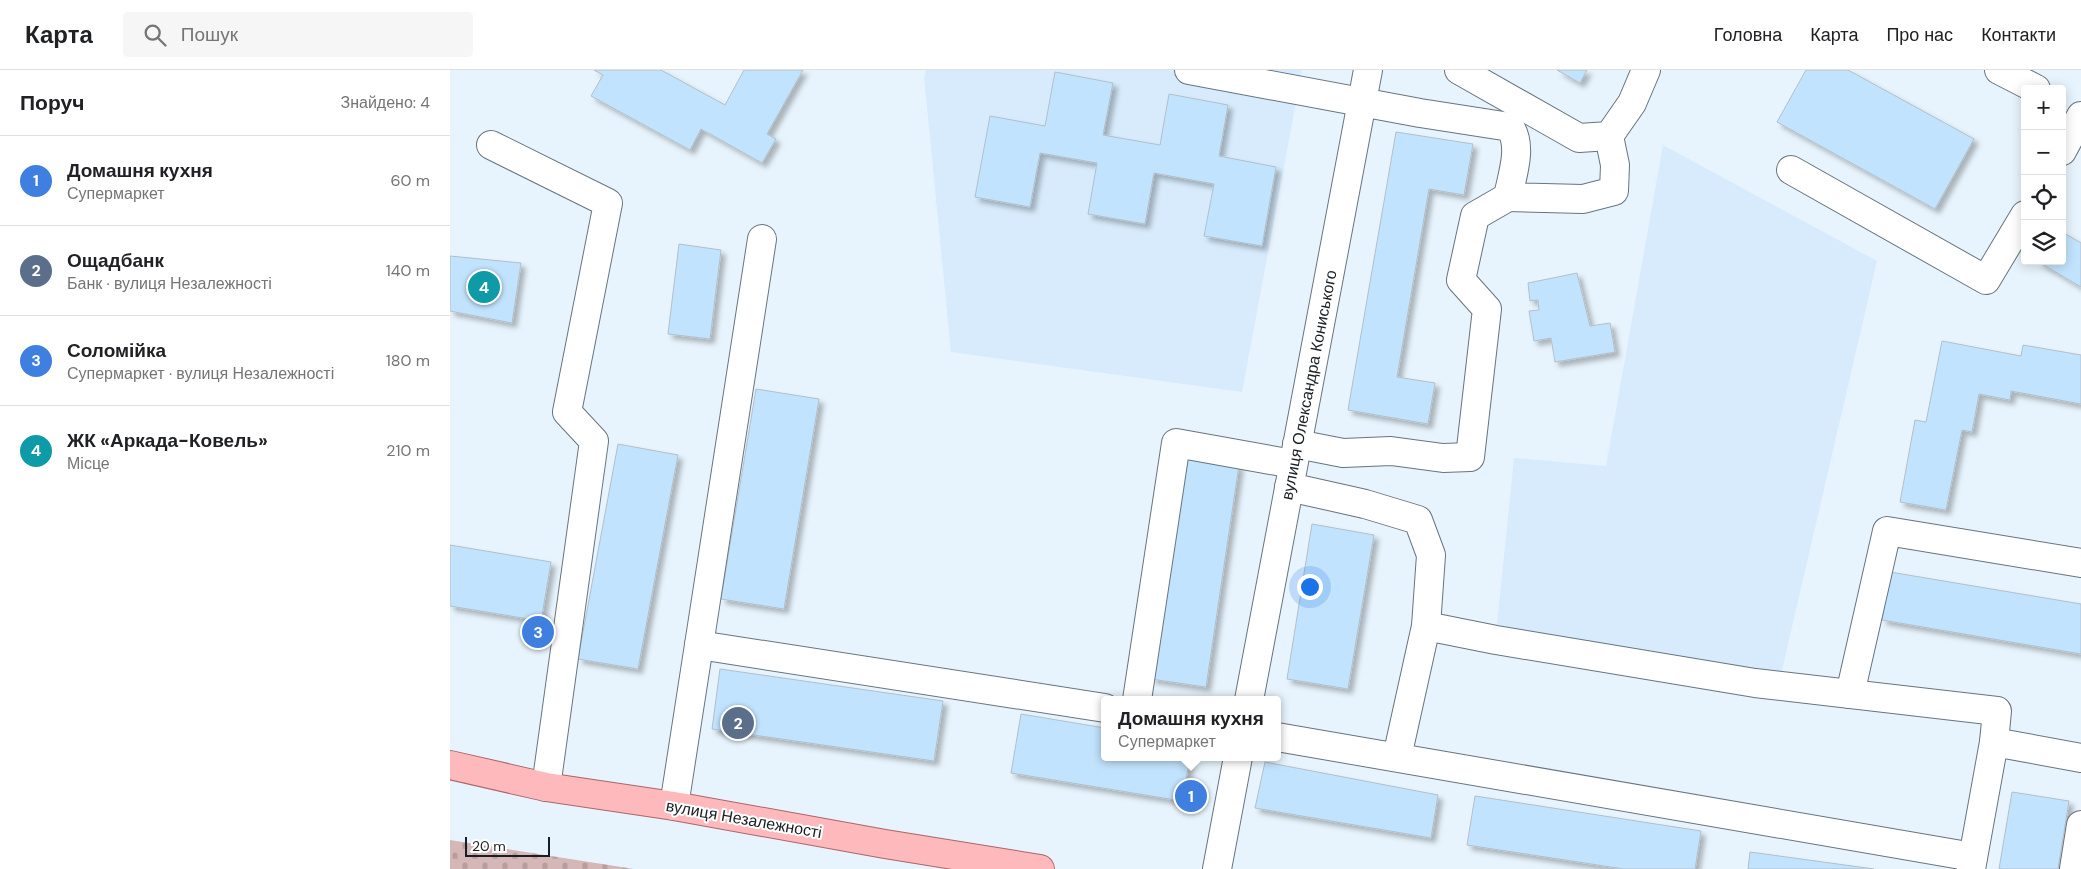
<!DOCTYPE html>
<html lang="uk">
<head>
<meta charset="utf-8">
<style>
  :root { --surface:#fff; --page:#f6f6f6; --text:#202124; --muted:#757577; --line:#e0e0e0; --accent:#0f766e }
  body { margin:0; font-family:"DM Sans",sans-serif; background:var(--page); color:var(--text) }
  .controls { position:absolute; right:15px; top:15px; display:grid; overflow:hidden; border-radius:5px; box-shadow:0 2px 12px #0003 }
  .controls button { width:45px; height:45px; display:grid; place-items:center; padding:0; border:0; border-bottom:1px solid var(--line); background:var(--surface); color:var(--text); font:25px sans-serif }
  .scale { position:absolute; left:15px; bottom:12px; width:85px; box-sizing:border-box; padding-left:5px; border:2px solid #191e22; border-top:0; font-size:14px; line-height:18px; white-space:nowrap; color:#191e22; -webkit-text-stroke:4px #fff; paint-order:stroke }
  .you { position:absolute; left:859px; top:516px; width:18px; height:18px; margin:-12px; border:4px solid #fff; border-radius:50%; background:#1a73e8; box-shadow:0 0 0 8px #1a73e833 }
  .badge { display:grid; place-items:center; width:32px; height:32px; border-radius:50%; background:var(--accent); color:#fff; font-size:16px; font-weight:700 }
  .pin { position:absolute; translate:-50% -50%; border:2px solid #fff; box-shadow:0 1px 5px #0006 }
  .popup { position:absolute; left:651px; top:626px; width:180px; height:65px; box-sizing:border-box; display:grid; place-content:center; border-radius:5px; background:var(--surface); filter:drop-shadow(0 1px 4px #0005); font-size:16px; white-space:nowrap; color:var(--muted) }
  .popup b { font-size:19px; color:var(--text) }
  .popup::after { content:''; position:absolute; left:50%; top:100%; margin-left:-10px; border:10px solid transparent; border-top-color:var(--surface) }
  .list { margin:0; padding:0; list-style:none }
  h2 { display:flex; justify-content:space-between; align-items:center; height:65px; margin:0; padding:0 20px; font-size:21px }
  h2 small { font-size:16px; font-weight:400; color:var(--muted) }
  .list li { display:grid; grid-template-columns:32px 1fr auto; gap:15px; align-items:center; box-sizing:border-box; height:90px; padding:0 20px; border-top:1px solid var(--line) }
  .list b { display:block; font-size:19px; white-space:nowrap }
  .list p { margin:0; font-size:16px; white-space:nowrap; color:var(--muted) }
  .list em { font-size:16px; font-style:normal; color:var(--muted) }
  .icon { flex:none; width:28px; height:28px; fill:none; stroke:currentColor; stroke-width:2; stroke-linecap:round; stroke-linejoin:round }
  .map { position:relative; flex:none; width:1631px; height:799px; overflow:hidden }
  header { display:flex; align-items:center; gap:30px; box-sizing:border-box; height:70px; padding:0 25px; background:var(--surface); border-bottom:1px solid var(--line) }
  header strong { font-size:24px }
  nav { display:flex; gap:28px; margin-inline-start:auto; font-size:18px }
  .search { width:350px; height:45px; background:var(--page); display:flex; align-items:center; gap:12px; box-sizing:border-box; padding:0 18px; border-radius:5px; color:var(--muted); font-size:19px }
  main { display:flex }
  aside { flex:1; background:var(--surface) }
  .map>svg:first-child { display:block }
</style>
</head>
<body>
<header>
<strong>Карта</strong>
<div class="search"><svg class="icon" aria-label="search" viewBox="0 0 24 24"><circle cx="10" cy="10" r="6"/><path d="M15 15l6 6"/></svg>Пошук</div>
<nav><a>Головна</a><a>Карта</a><a>Про нас</a><a>Контакти</a></nav>
</header>
<main>
<aside>
<h2>Поруч<small>Знайдено: 4</small></h2>
<ul class="list">
<li><span class="badge" style="background:#3f7fe0">1</span><div><b>Домашня кухня</b><p>Супермаркет</p></div><em>60 m</em></li>
<li><span class="badge" style="background:#5c6f8a">2</span><div><b>Ощадбанк</b><p>Банк · вулиця Незалежності</p></div><em>140 m</em></li>
<li><span class="badge" style="background:#3f7fe0">3</span><div><b>Соломійка</b><p>Супермаркет · вулиця Незалежності</p></div><em>180 m</em></li>
<li><span class="badge" style="background:#0f9aa8">4</span><div><b>ЖК «Аркада-Ковель»</b><p>Місце</p></div><em>210 m</em></li>
</ul>
</aside>
<div class="map">
<svg width="1631" height="799" viewBox="0 0 1631 799">
  <defs>
    <pattern id="cemetery-stones" width="16" height="16" patternUnits="userSpaceOnUse" patternTransform="scale(1.25)"><rect width="16" height="16" fill="#d6b7b7"/><path d="M2 7V4a2 2 0 0 1 4 0v3zM10 15v-3a2 2 0 0 1 4 0v3z" fill="#b79d9d"/></pattern>
    <filter id="shadow"><feDropShadow dx="4.5" dy="4.5" stdDeviation="2.5" flood-color="#0004"/></filter>
  </defs>
  <rect width="100%" height="100%" fill="#e8f4fd"/>
  <g fill="#d7ebfc">
    <path d="M 476,0 L 852,0 L 792,322 L 501,282 L 474,7 Z"/>
    <path d="M 1213,75 L 1427,191 L 1329,613 L 1046,564 L 1064,388 L 1156,396 Z"/>
  </g>
  <path fill="url(#cemetery-stones)" d="M 0,770 L 184,799 L 0,799 Z"/>
  <g fill="#c2e3fd" stroke="#b2bfca" filter="url(#shadow)">
    <path d="M 144,0 L 211,0 L 275,35 L 294,0 L 353,0 L 317,64 L 326,69 L 312,93 L 251,59 L 240,80 L 141,26 L 153,5 Z"/>
    <path d="M 1107,0 L 1137,0 L 1130,13 Z"/>
    <path d="M 1356,0 L 1398,0 L 1524,69 L 1485,139 L 1327,52 Z"/>
    <path d="M 605,2 L 663,13 L 653,65 L 710,75 L 719,24 L 778,35 L 769,86 L 826,97 L 812,176 L 754,166 L 764,114 L 704,103 L 695,154 L 638,144 L 647,93 L 590,83 L 580,137 L 525,127 L 540,46 L 595,56 Z"/>
    <path d="M 946,62 L 1023,74 L 1014,125 L 979,119 L 947,307 L 985,313 L 978,354 L 898,340 Z"/>
    <path d="M 1612,162 L 1631,173 L 1631,217 L 1587,191 L 1612,191 Z"/>
    <path d="M 229,174 L 271,180 L 260,269 L 218,264 Z"/>
    <path d="M 0,186 L 71,193 L 62,253 L 0,241 Z"/>
    <path d="M 1127,203 L 1140,256 L 1160,253 L 1165,282 L 1105,292 L 1101,268 L 1084,271 L 1079,241 L 1089,240 L 1088,230 L 1080,231 L 1078,213 Z"/>
    <path d="M 1492,271 L 1571,286 L 1573,275 L 1631,285 L 1631,334 L 1561,321 L 1560,330 L 1529,324 L 1522,362 L 1512,360 L 1496,440 L 1450,432 L 1465,350 L 1476,352 Z"/>
    <path d="M 306,319 L 369,329 L 334,539 L 271,529 Z"/>
    <path d="M 168,374 L 228,385 L 188,599 L 128,589 Z"/>
    <path d="M 735,386 L 789,395 L 756,617 L 701,609 Z"/>
    <path d="M 862,454 L 924,465 L 898,619 L 837,609 Z"/>
    <path d="M 0,475 L 101,492 L 91,551 L 0,536 Z"/>
    <path d="M 1440,502 L 1631,534 L 1631,584 L 1432,550 Z"/>
    <path d="M 270,599 L 493,631 L 484,691 L 262,659 Z"/>
    <path d="M 571,644 L 655,658 L 655,687 L 740,687 L 732,731 L 561,703 Z"/>
    <path d="M 815,692 L 988,725 L 981,768 L 805,738 Z"/>
    <path d="M 1562,722 L 1619,731 L 1608,799 L 1549,799 Z"/>
    <path d="M 1025,726 L 1251,761 L 1245,799 L 1174,799 L 1017,775 Z"/>
    <path d="M 1300,782 L 1424,799 L 1298,799 Z"/>
  </g>
  <g fill="none" stroke-linecap="round" stroke-linejoin="round">
    <defs>
      <g id="minor">
        <path d="M 739,0 L 970,43 L 1060,57 C 1073,77 1062,105 1058,127 L 1133,129 L 1164,121 L 1165,95 L 1159,66"/>
        <path d="M 1009,0 L 1129,68 L 1159,66 L 1182,33 L 1196,0"/>
        <path d="M 1549,0 L 1586,19"/>
        <path d="M 41,75 L 158,133 L 117,342 L 144,371 L 96,717"/>
        <path d="M 1612,81 L 1631,46"/>
        <path d="M 1341,100 L 1536,210 L 1575,145"/>
        <path d="M 847,374 L 893,383 L 941,381 L 993,388 L 1020,387 L 1037,239 L 1011,210 L 1025,146 L 1058,127"/>
        <path d="M 839,417 L 915,434 L 968,450 L 981,485 L 976,556 L 947,687"/>
        <path d="M 976,556 L 1046,570 L 1305,613 L 1547,641 L 1544,672"/>
        <path d="M 249,575 L 312,169"/>
        <path d="M 1400,624 L 1437,461 L 1631,493"/>
        <path d="M 687,630 L 726,373 L 843,394"/>
        <path d="M 799,630 L 918,0"/>
        <path d="M 827,667 L 1523,787"/>
        <path d="M 224,736 L 249,575 L 655,638"/>
        <path d="M 767,799 L 788,687"/>
        <path d="M 1521,799 L 1544,672 L 1631,688"/>
        <path d="M 1624,799 L 1631,755"/>
      </g>
      <path id="major" d="M 0,695 L 96,717 L 224,736 L 435,774 L 590,799"/>
    </defs>
    <use href="#minor" stroke="#68747e" stroke-width="30"/>
    <use href="#major" stroke="#ac6569" stroke-width="30"/>
    <use href="#minor" stroke="#fff" stroke-width="28"/>
    <use href="#major" stroke="#fdb9bc" stroke-width="28"/>
  </g>
  <g text-anchor="middle" dominant-baseline="central" stroke-width="4" stroke-linejoin="round" paint-order="stroke">
    <g font-size="16" fill="#191e22" stroke="#fff">
      <text transform="translate(859 315) rotate(-79)">вулиця Олександра Кониського</text>
      <text transform="translate(294 749) rotate(10)">вулиця Незалежності</text>
    </g>
  </g>
</svg>
<div class="controls">
<button>+</button>
<button>−</button>
<button><svg class="icon" aria-label="locate" viewBox="0 0 24 24"><circle cx="12" cy="12" r="6"/><path d="M12 2v4M12 18v4M2 12h4M18 12h4"/></svg></button>
<button><svg class="icon" aria-label="layers" viewBox="0 0 24 24"><path d="M12 4l9 5-9 5-9-5zM3 14l9 5 9-5"/></svg></button>
</div>
<div class="scale">20 m</div>
<div class="you"></div>
<div class="pin badge" style="left:741px;top:726px;background:#3f7fe0">1</div>
<div class="popup"><b>Домашня кухня</b>Супермаркет</div>
<div class="pin badge" style="left:288px;top:653px;background:#5c6f8a">2</div>
<div class="pin badge" style="left:88px;top:562px;background:#3f7fe0">3</div>
<div class="pin badge" style="left:34px;top:217px;background:#0f9aa8">4</div>
</div>
</main>
</body>
</html>
